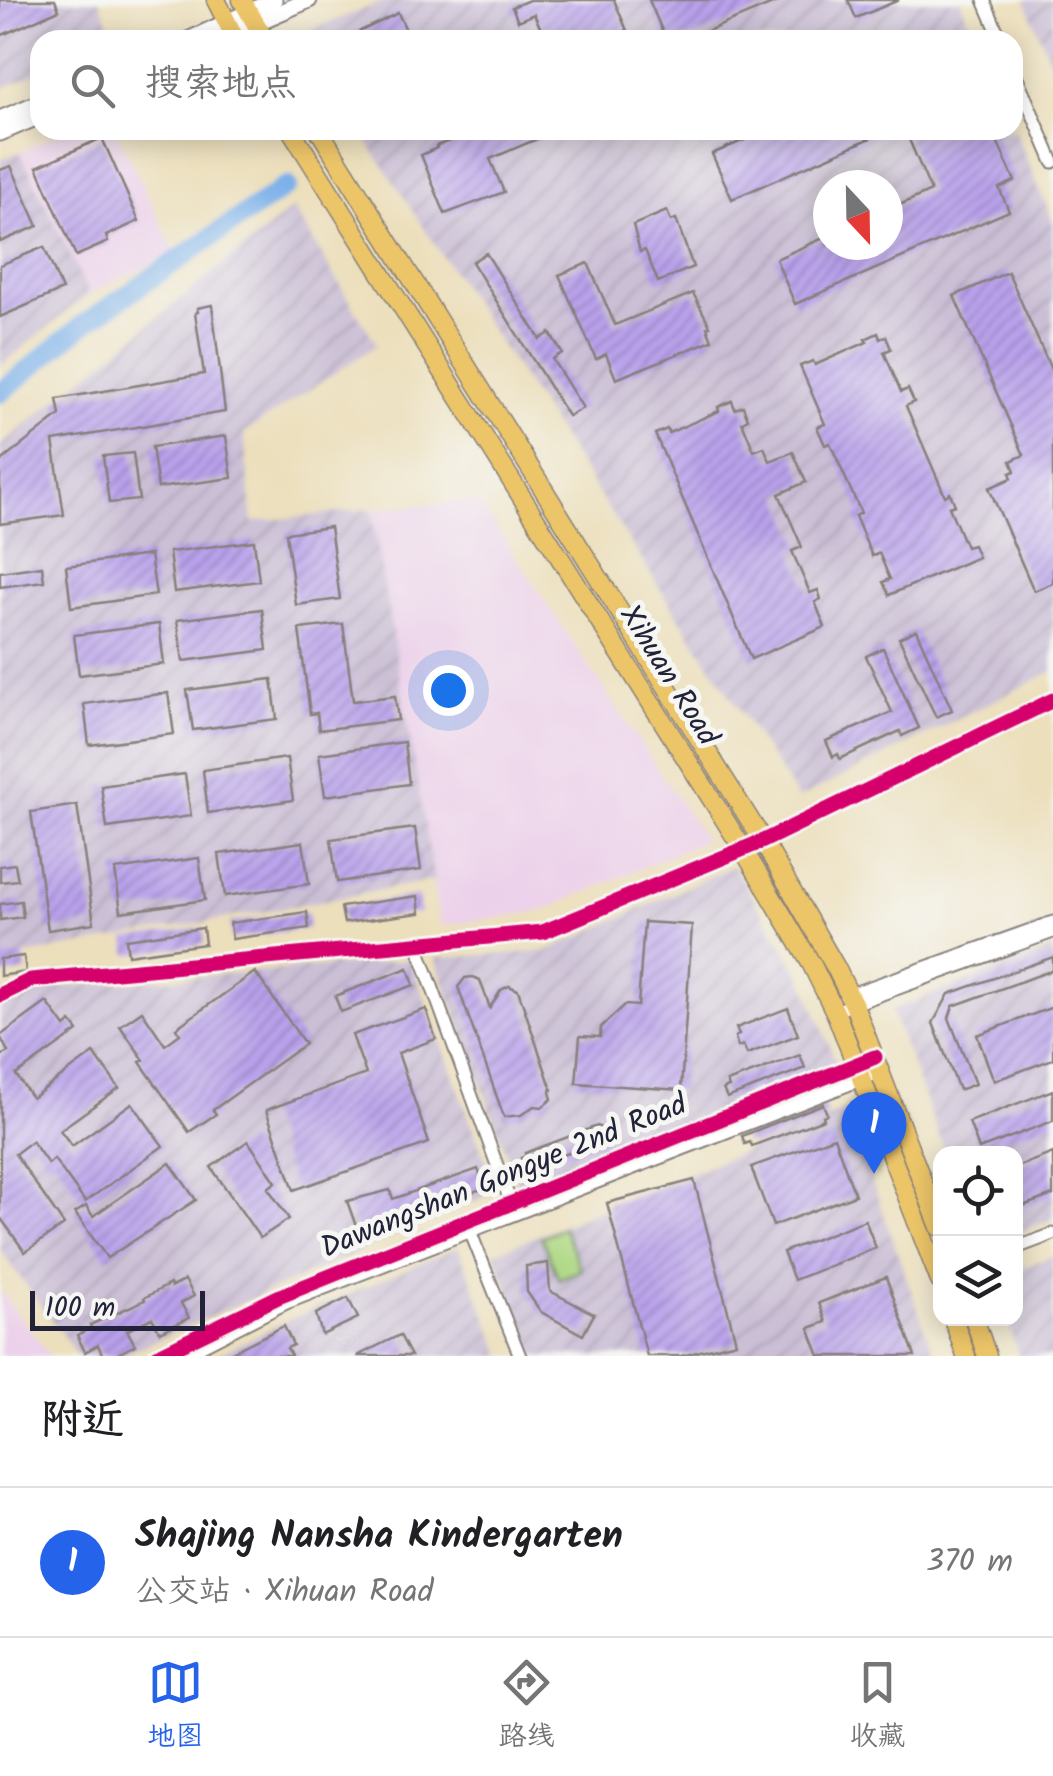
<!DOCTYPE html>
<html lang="zh">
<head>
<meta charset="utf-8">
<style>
  :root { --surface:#fff; --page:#f2f2f2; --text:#202124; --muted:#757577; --line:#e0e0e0; --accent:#2563eb }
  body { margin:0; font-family:Kalam,"LXGW WenKai TC",sans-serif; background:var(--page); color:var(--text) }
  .controls { position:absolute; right:30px; bottom:30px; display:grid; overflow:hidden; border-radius:20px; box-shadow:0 5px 25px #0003 }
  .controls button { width:90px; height:90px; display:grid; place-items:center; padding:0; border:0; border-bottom:2px solid var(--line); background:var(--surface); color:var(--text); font:50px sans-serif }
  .compass { position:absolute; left:813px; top:170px; width:90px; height:90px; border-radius:50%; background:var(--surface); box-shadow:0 5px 25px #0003; rotate:158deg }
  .scale { position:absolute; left:30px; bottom:25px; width:175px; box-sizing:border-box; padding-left:10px; border:5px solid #22223b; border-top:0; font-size:28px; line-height:35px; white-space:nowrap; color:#22223b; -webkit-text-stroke:8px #f6f6f2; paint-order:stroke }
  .you { position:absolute; left:448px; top:690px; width:35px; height:35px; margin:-25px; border:8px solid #fff; border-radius:50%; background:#1a73e8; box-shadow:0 0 0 15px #1a73e833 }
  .badge { display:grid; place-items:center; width:65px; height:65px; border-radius:50%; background:var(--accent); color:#fff; font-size:32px; font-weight:700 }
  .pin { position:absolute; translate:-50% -82px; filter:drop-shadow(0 2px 5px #0008) }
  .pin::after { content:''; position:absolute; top:52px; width:35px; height:30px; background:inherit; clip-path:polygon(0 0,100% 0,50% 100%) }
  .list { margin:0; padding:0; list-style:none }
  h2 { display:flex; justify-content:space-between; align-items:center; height:130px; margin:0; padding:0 40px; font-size:42px }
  h2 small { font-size:32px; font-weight:400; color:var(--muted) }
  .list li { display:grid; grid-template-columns:65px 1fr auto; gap:30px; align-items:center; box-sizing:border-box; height:150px; padding:0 40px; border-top:2px solid var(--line) }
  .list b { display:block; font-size:38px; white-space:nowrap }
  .list p { margin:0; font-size:32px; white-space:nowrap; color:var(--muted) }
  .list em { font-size:32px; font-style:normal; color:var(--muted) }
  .icon { flex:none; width:55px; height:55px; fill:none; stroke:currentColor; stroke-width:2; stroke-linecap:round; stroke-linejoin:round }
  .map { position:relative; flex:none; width:1053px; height:1356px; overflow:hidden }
  .search { position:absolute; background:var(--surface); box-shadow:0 5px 25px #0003; left:30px; right:30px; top:30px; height:110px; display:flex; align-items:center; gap:25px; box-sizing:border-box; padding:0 35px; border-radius:30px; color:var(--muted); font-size:38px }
  .sheet { height:280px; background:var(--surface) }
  nav { display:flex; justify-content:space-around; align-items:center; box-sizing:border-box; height:140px; border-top:2px solid var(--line); background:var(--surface); font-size:28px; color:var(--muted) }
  nav a { display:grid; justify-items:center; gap:5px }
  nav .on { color:var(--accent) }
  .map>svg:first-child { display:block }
</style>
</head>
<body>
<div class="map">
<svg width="1053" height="1356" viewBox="0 0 1053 1356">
  <defs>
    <pattern id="industrial-furrows" width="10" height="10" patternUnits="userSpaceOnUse" patternTransform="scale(2.5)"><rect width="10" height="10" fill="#cbbfd5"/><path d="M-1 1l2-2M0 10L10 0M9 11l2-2" fill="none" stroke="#aea4b8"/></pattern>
    <pattern id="building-hatch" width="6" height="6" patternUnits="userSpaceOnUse" patternTransform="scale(2.5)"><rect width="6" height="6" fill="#baa2ec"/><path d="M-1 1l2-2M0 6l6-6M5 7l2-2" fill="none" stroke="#9784c0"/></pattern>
  </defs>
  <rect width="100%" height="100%" fill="#f6f6f2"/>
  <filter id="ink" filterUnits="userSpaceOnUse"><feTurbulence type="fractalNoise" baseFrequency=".01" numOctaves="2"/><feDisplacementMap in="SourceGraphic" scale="20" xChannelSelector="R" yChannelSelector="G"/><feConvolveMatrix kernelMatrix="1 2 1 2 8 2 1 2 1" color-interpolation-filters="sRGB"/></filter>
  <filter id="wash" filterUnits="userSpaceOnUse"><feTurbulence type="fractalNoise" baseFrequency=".0048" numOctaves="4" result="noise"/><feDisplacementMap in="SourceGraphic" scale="40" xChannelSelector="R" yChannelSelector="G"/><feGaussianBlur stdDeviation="2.25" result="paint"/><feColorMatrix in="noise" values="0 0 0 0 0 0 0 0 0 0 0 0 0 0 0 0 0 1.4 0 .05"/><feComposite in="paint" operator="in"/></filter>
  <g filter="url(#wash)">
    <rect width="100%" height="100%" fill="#ecdfbc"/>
    <g fill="#ecd1ea">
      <path d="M 64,130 L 115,130 L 175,252 L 89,294 L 20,152 Z"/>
      <path d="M 478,501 L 705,840 L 542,911 L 440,926 L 371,509 Z"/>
      <path d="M 0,1291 L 50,1356 L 0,1356 Z"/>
    </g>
    <g fill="url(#industrial-furrows)" fill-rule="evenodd">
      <path d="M 0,0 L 99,0 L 116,40 L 40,40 L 40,72 L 0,89 Z"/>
      <path d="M 388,0 L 960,0 L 977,40 L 300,40 L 297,35 Z"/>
      <path d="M 1025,0 L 1053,0 L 1053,68 Z"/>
      <path d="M 1013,126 L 1053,222 L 1053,671 L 798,799 L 360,130 L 1013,130 ZM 828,185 L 888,185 L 888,245 L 828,245 Z"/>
      <path d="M 20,152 L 89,294 L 0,366 L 0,160 Z"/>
      <path d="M 293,208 L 377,345 L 244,433 L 253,522 L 371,509 L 434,880 L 0,960 L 0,446 Z"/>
      <path d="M 733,866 L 802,977 L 837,1064 L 519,1188 L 435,958 L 548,951 Z"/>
      <path d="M 1053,949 L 1053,1219 L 1016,1233 L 1016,1154 L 945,1153 L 891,1010 Z"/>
      <path d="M 410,960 L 497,1191 L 120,1356 L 78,1356 L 0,1250 L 0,1006 L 21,990 Z"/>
      <path d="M 846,1110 L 935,1356 L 535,1356 L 494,1253 Z"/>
      <path d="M 458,1247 L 503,1356 L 215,1356 L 277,1325 Z"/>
      <path d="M 1053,1256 L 1053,1356 L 1019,1356 L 1006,1319 L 1016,1318 L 1016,1270 Z"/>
    </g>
    <path fill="#afd883" stroke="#687d5f" stroke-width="2.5" d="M 563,1227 L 581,1270 L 559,1279 L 541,1237 Z"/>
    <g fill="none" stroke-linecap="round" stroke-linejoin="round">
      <path stroke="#7cb1ea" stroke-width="20" d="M 0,393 L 84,324 L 287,186"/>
    </g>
    <g id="blocks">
      <g fill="url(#building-hatch)">
        <path d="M 0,0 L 55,0 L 59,10 L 0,36 Z"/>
        <path d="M 529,0 L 614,0 L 631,40 L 546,40 L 534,14 L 518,21 L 512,7 Z"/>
        <path d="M 649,0 L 782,0 L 686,40 L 666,40 Z"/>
        <path d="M 848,0 L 899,0 L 856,18 Z"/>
        <path d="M 398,13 L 406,30 L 385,40 L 342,40 Z"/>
        <path d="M 479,130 L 558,130 L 490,159 L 504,192 L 445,214 L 421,155 L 437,148 L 436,146 Z"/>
        <path d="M 767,130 L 889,130 L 732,199 L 712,154 Z"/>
        <path d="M 905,130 L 992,130 L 1015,181 L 999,188 L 1009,211 L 795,304 L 776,259 L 828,236 L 828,245 L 888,245 L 888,210 L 931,191 Z"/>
        <path d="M 102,138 L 139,221 L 106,236 L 108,242 L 76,256 L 37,167 Z"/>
        <path d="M 11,166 L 38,226 L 0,242 L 0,170 Z"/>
        <path d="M 667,211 L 671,221 L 676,219 L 693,267 L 658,282 L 645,250 L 640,252 L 633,225 Z"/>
        <path d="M 44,247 L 62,290 L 0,317 L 0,265 Z"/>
        <path d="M 486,253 L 540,339 L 550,333 L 562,353 L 552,359 L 583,408 L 568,416 L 472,262 Z"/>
        <path d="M 588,263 L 615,325 L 693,293 L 710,326 L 707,327 L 712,340 L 616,379 L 606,354 L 596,359 L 559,275 Z"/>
        <path d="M 1008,272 L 1053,374 L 1053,583 L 1034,591 L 989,488 L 1012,478 L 1010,473 L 1015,471 L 1011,461 L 1024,455 L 954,296 Z"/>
        <path d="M 212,305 L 225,412 L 53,441 L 64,515 L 0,524 L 0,462 L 60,415 L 57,399 L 204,374 L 195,313 L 198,312 L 197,308 Z"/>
        <path d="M 878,333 L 880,339 L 886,336 L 891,349 L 884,352 L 901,392 L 908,389 L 914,402 L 906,406 L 945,496 L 950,493 L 955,505 L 949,507 L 966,547 L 973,545 L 978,557 L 889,595 L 883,582 L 890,579 L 879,553 L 872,556 L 855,516 L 861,513 L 830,443 L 825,445 L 817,427 L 825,424 L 800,366 L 813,361 L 815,365 L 867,342 L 865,339 Z"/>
        <path d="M 732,401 L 735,409 L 743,406 L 748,419 L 742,422 L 754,451 L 764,447 L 770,461 L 793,452 L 806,482 L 779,494 L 802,547 L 792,551 L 810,593 L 818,590 L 821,599 L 815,602 L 825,627 L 751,659 L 655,434 L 667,429 L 669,433 L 719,411 L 718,407 Z"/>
        <path d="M 226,436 L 232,478 L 158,488 L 152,447 Z"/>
        <path d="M 133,453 L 139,500 L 109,503 L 103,456 Z"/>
        <path d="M 330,527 L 340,599 L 296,605 L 286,533 Z"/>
        <path d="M 254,541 L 259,581 L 174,592 L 169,552 Z"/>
        <path d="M 150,555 L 156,595 L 71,607 L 66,566 Z"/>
        <path d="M 42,566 L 44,581 L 0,587 L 0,572 Z"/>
        <path d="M 262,609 L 267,650 L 183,661 L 177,620 Z"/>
        <path d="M 159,624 L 164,664 L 79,675 L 74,635 Z"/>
        <path d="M 343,624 L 353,701 L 395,696 L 398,720 L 319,730 L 317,713 L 310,714 L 299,629 Z"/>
        <path d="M 916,630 L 952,710 L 936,717 L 899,638 Z"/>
        <path d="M 883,648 L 919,728 L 902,736 L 900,731 L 840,759 L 838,754 L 833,757 L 826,741 L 892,712 L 866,656 Z"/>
        <path d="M 272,679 L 277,719 L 193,730 L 187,690 Z"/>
        <path d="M 168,693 L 174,734 L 89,745 L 84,704 Z"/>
        <path d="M 404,742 L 409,784 L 325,796 L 319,754 Z"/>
        <path d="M 287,758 L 293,800 L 208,813 L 203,770 Z"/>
        <path d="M 185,774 L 191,816 L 107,828 L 101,786 Z"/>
        <path d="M 77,805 L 94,923 L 48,930 L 31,812 Z"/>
        <path d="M 415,828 L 421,870 L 337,882 L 331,839 Z"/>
        <path d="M 303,842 L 309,884 L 225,896 L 219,854 Z"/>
        <path d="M 199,858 L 205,900 L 121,912 L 115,870 Z"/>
        <path d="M 15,864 L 18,880 L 0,882 L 0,866 Z"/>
        <path d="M 418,896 L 420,913 L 344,923 L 341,907 Z"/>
        <path d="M 21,901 L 23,917 L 0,920 L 0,904 Z"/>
        <path d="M 307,912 L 309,928 L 232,939 L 230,923 Z"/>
        <path d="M 644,922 L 692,925 L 681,1090 L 576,1083 L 580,1036 L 600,1037 L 601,1027 L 625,1005 L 638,1006 Z"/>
        <path d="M 203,928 L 205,944 L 128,955 L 126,939 Z"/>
        <path d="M 24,956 L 26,972 L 0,976 L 0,959 Z"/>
        <path d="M 1053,957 L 1053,970 L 953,1006 L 949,1018 L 975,1084 L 959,1090 L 933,1023 L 949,994 Z"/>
        <path d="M 408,968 L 414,985 L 341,1012 L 335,996 Z"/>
        <path d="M 255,972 L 305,1044 L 213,1110 L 216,1114 L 189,1132 L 140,1062 L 144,1060 L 120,1026 L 142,1011 L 165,1045 L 180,1034 L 176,1028 Z"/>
        <path d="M 473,977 L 480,980 L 490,1008 L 501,990 L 509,986 L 518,990 L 552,1090 L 550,1092 L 552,1099 L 542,1107 L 534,1106 L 521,1115 L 504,1117 L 458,987 L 465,978 Z"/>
        <path d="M 47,1002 L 65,1027 L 71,1022 L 78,1031 L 16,1075 L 32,1098 L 94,1053 L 119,1088 L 60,1130 L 72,1146 L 132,1103 L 163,1146 L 85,1202 L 54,1159 L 48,1164 L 32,1141 L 15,1154 L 64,1225 L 25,1252 L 0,1217 L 0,1057 L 8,1052 L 0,1036 Z"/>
        <path d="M 1053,1007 L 1053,1059 L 994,1081 L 977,1035 Z"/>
        <path d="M 788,1008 L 798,1035 L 747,1054 L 743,1045 L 738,1047 L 735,1037 L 739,1035 L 736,1028 Z"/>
        <path d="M 426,1009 L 436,1039 L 398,1053 L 429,1143 L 294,1190 L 266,1110 L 366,1074 L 352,1035 Z"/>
        <path d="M 800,1055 L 805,1068 L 727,1098 L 723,1089 L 729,1087 L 727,1082 Z"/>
        <path d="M 1053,1090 L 1053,1121 L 979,1149 L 969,1122 Z"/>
        <path d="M 823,1104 L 827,1114 L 823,1116 L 824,1119 L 752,1146 L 750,1142 L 745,1144 L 742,1136 Z"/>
        <path d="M 597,1126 L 602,1128 L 607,1139 L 525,1169 L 521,1158 L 526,1156 L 525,1153 Z"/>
        <path d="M 834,1137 L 855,1195 L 773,1226 L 751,1167 Z"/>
        <path d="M 248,1141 L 276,1182 L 268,1188 L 289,1219 L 260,1238 L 211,1167 Z"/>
        <path d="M 1053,1153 L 1053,1195 L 1020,1207 L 1016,1196 L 1016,1167 Z"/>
        <path d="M 170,1163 L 196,1200 L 107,1258 L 75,1213 L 86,1206 L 93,1216 Z"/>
        <path d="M 478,1169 L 485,1188 L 357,1229 L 347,1201 L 390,1190 L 393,1199 Z"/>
        <path d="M 694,1180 L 736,1342 L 681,1356 L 647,1356 L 607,1203 Z"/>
        <path d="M 865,1220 L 876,1248 L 794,1280 L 783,1252 Z"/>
        <path d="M 548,1263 L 550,1291 L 594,1314 L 583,1335 L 541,1312 L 527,1292 L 526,1266 Z"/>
        <path d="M 886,1277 L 915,1356 L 820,1356 L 809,1328 L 826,1322 L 819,1303 Z"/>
        <path d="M 185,1280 L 194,1296 L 181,1303 L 189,1318 L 160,1332 L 152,1318 L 127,1330 L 135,1345 L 114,1356 L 103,1356 L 98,1345 L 85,1352 L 77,1335 L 91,1328 L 90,1325 L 145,1300 L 144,1298 L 170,1284 L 171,1287 Z"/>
        <path d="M 348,1298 L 358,1318 L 322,1335 L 316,1314 Z"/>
        <path d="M 284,1326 L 293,1345 L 287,1348 L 291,1356 L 224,1356 Z"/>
        <path d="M 400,1335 L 411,1356 L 357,1356 Z"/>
      </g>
    </g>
  </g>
  <g filter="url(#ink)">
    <use href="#blocks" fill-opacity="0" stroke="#87807c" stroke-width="2.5"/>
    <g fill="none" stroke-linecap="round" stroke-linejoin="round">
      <defs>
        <g id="minor">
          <path d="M 984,0 L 1001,40"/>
          <path d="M 1013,68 L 1053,162"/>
          <path d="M 417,945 L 513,1209"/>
          <path d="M 0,995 L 31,980 L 543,932 L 763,841 L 1053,700"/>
          <path d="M 845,996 L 1053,922"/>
          <path d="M 835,1011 L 1053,932"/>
          <path d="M 468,1226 L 520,1356"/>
          <path d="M 1016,1248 L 1053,1234"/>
          <path d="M 157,1356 L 278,1297 L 875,1057"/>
          <path d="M 182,1356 L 286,1303 L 881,1072"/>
        </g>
        <g id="tertiary">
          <path d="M 188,40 L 274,0"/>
          <path d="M 217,40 L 309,0"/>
          <path d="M 0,119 L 40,102"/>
          <path d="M 0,133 L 40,116"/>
        </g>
        <g id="primary">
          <path d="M 216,0 L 236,40"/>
          <path d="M 242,0 L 265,40"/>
          <path d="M 291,130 L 743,849 L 812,965 L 837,1016 L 940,1281"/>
          <path d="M 319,130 L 763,841 L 836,968 L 854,1005 L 940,1227"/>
          <path d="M 953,1318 L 966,1356"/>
          <path d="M 974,1318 L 987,1356"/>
        </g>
      </defs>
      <use href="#minor" stroke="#87807c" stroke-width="15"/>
      <use href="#tertiary" stroke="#87807c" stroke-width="19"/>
      <use href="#primary" stroke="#87807c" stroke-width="21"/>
      <use href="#minor" stroke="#fff" stroke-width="11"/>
      <use href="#tertiary" stroke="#fff" stroke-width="15"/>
      <use href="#primary" stroke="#edc569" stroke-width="18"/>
      <defs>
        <g id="cycleway">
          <path d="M 0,995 L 31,980 L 543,932 L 763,841 L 1053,700"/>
          <path d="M 157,1356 L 278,1297 L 875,1057"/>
        </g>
      </defs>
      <use href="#cycleway" stroke="#f6f6f2" stroke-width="21"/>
      <use href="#cycleway" stroke="#d6006c" stroke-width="15"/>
    </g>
  </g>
  <g text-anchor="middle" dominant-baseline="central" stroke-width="10" stroke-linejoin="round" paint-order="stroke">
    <g font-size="30" fill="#22223b" stroke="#f6f6f2">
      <text transform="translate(668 676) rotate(58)">Xihuan Road</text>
      <text transform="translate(504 1177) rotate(-22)">Dawangshan Gongye 2nd Road</text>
    </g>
  </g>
</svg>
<div class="controls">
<button><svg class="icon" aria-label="locate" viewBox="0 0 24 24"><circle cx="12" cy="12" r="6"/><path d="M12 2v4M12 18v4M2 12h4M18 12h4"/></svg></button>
<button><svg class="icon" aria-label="layers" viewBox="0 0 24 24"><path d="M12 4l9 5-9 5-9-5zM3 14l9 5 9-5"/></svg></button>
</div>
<svg class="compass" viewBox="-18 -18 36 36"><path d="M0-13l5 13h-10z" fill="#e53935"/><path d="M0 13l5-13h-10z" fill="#757577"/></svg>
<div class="scale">100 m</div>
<div class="you"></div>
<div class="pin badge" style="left:874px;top:1174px">1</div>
<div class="search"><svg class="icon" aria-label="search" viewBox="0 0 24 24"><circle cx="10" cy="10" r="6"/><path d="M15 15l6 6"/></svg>搜索地点</div>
</div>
<section class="sheet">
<h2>附近<small></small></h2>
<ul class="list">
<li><span class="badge">1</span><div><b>Shajing Nansha Kindergarten</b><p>公交站 · Xihuan Road</p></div><em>370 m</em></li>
</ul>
</section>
<nav>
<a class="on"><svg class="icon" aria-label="map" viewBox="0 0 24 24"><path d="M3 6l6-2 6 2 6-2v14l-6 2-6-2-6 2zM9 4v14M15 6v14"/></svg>地图</a>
<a><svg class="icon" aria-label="directions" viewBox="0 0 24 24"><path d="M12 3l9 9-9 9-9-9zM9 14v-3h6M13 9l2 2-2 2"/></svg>路线</a>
<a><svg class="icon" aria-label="saved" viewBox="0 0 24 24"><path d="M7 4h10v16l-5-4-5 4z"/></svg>收藏</a>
</nav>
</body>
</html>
